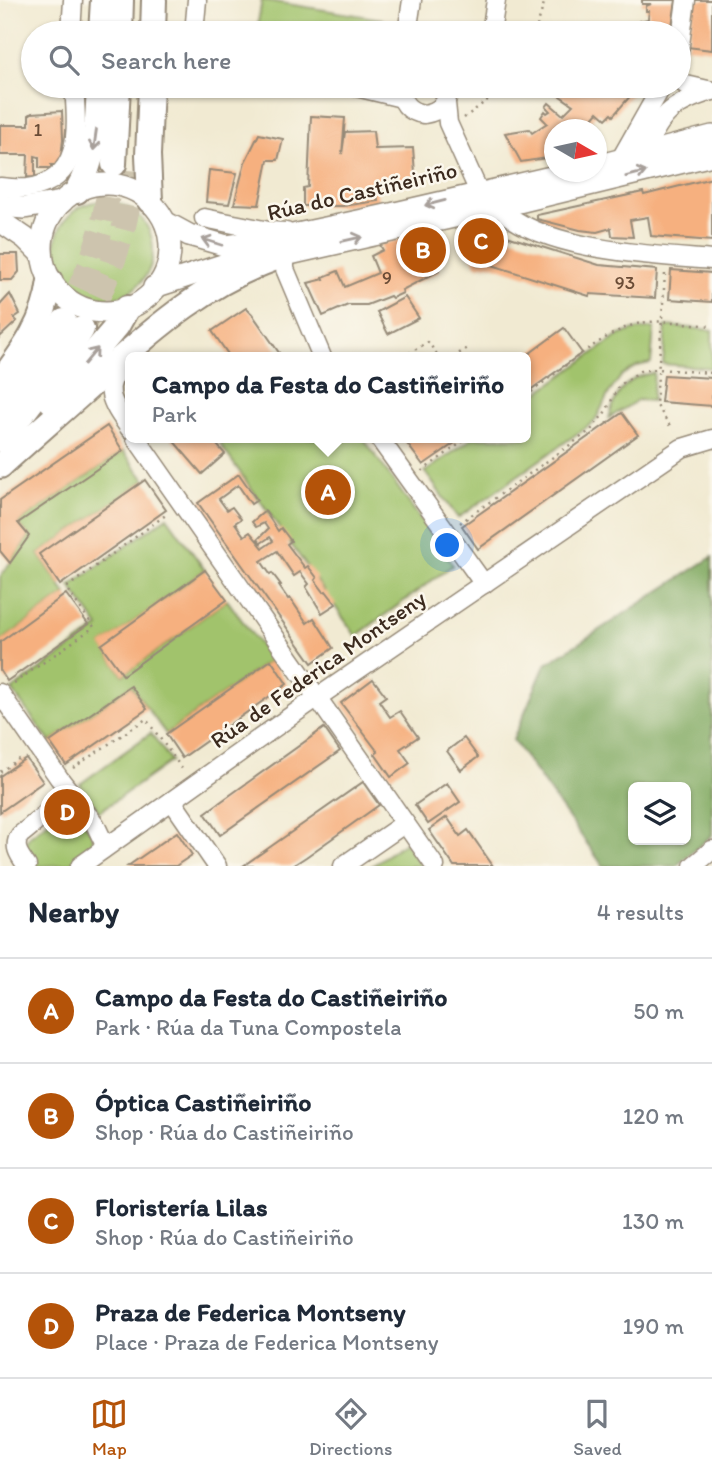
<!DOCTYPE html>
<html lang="en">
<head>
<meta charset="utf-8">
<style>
  :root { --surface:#fff; --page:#f6f6f7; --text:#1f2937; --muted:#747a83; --line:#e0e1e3; --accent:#b45309 }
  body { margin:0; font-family:Itim,sans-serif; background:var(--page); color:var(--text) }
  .controls { position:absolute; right:21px; bottom:21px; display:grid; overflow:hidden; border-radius:10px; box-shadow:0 2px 5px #0004 }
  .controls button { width:63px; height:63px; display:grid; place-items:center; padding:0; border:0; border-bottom:2px solid var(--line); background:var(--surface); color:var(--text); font:35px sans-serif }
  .compass { position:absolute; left:544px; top:119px; width:63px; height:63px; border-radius:50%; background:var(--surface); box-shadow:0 2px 5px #0004; rotate:99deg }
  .you { position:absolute; left:448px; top:546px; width:24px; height:24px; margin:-18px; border:5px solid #fff; border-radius:50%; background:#1a73e8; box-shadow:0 0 0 10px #1a73e833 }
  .badge { display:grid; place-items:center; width:46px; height:46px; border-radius:50%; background:var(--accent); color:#fff; font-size:23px; font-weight:700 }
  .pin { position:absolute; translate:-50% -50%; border:4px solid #fff; box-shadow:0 2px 7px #0006 }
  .popup { position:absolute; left:125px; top:352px; width:406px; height:91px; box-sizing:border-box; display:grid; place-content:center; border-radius:10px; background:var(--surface); filter:drop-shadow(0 2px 5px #0005); font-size:23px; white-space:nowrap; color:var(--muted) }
  .popup b { font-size:26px; color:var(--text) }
  .popup::after { content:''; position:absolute; left:50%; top:100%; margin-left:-14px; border:14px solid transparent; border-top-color:var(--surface) }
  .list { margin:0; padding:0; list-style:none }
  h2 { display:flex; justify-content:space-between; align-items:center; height:91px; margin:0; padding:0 28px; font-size:30px }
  h2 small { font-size:23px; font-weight:400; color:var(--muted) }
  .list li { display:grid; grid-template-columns:46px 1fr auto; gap:21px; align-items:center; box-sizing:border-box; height:105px; padding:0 28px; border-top:2px solid var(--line) }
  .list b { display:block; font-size:26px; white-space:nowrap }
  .list p { margin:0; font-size:23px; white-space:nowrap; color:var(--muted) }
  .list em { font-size:23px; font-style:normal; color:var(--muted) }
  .icon { flex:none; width:38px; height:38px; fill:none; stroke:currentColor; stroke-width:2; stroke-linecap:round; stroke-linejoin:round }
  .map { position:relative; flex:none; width:712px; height:866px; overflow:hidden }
  .search { position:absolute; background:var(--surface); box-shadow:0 2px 5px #0004; left:21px; right:21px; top:21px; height:77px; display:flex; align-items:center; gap:18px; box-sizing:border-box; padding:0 24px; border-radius:38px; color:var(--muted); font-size:26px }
  .sheet { height:511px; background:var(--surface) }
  nav { display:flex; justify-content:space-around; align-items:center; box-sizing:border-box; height:98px; border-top:2px solid var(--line); background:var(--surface); font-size:19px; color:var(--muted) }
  nav a { display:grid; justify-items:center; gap:4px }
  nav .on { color:var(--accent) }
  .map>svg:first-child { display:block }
</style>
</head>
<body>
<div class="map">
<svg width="712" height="866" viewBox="0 0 712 866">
  <rect width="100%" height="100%" fill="#fbf7ec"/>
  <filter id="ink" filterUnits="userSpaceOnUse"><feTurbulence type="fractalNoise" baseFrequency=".0143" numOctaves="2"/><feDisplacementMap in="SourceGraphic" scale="14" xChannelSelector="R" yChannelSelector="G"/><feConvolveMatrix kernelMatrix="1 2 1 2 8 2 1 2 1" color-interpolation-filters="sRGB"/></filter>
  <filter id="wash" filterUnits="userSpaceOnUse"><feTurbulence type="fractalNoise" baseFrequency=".00686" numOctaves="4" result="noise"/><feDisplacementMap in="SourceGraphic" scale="28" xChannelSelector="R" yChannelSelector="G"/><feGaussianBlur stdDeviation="1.57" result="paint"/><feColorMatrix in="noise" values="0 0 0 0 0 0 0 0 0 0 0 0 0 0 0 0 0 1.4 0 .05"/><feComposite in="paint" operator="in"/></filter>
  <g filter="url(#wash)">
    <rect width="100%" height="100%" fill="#f1ead2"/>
    <g fill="#a1c36c" stroke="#6e7645" stroke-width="2">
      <path d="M 262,0 L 382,19 L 380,33 L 256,33 Z"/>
      <circle cx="104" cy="250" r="49"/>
      <path d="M 666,326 L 712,330 L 712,368 L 663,364 Z"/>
      <path d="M 654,328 L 651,363 L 637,366 L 622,375 L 609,393 L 595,421 L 458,518 L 425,472 L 473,438 L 526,438 L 526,401 L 618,336 L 634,330 Z"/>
      <path d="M 654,373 L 652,401 L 638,400 L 609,418 C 615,393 627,376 654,373 Z"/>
      <path d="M 229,438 L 363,438 L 453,565 L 356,636 L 220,444 Z"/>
      <path d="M 123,451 L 145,480 L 39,554 L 66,594 L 0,642 L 0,577 L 29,536 L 18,523 Z"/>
      <path d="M 167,517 L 205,570 L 102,645 L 123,675 L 227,600 L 271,660 L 166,734 L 131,686 L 50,742 L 12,690 L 99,627 L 70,586 Z"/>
      <path d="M 151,733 L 171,761 L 99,812 L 80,784 Z"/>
      <path d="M 61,812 L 78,814 L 92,834 L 94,845 C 78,866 62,866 36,866 L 25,843 L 30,836 Z"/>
      <path d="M 405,842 L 421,866 L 372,866 Z"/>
    </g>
    <path fill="#80a960" stroke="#5e6a3f" stroke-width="2" fill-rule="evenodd" d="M 712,557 L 712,835 L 676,866 L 603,866 L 513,740 L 545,665 ZM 633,787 L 686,787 L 686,840 L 633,840 Z"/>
    <g id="blocks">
      <g fill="#f6b07f">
        <path d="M 642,0 L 676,0 L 671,33 L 649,33 L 652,21 L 640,23 L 640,21 L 648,19 L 649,11 L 646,11 L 646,6 L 651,4 L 642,4 Z"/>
        <path d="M 695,0 L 712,0 L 712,50 L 687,47 Z"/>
        <path d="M 553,86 L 639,86 L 613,116 L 611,114 L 606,119 L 598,112 L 583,130 L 554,130 L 554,157 L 521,162 L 505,133 L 529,129 L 532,133 L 547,123 L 541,117 L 545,111 L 547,113 L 550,111 L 546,107 L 549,103 L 563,115 L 573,105 L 550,89 Z"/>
        <path d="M 62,111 L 63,140 L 60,165 L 51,165 L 51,168 L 39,168 L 39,157 L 35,156 L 35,178 L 27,177 L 28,155 L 0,155 L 0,125 L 29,125 L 29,115 L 32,113 Z"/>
        <path d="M 311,116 L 345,118 L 342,154 L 345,132 L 373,131 L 375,149 L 413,148 L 416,185 L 376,186 L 378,201 L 343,206 L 303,206 L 303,188 L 308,187 Z"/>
        <path d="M 259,134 L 283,139 L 278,160 L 268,160 L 259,205 L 234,204 L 245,162 Z"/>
        <path d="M 209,170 L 237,173 L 229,204 L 206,202 Z"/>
        <path d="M 712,178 L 712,241 L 651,236 L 648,217 L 630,220 L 633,237 L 612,236 L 611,228 L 597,232 L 580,230 L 537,219 L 537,215 L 551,212 L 643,192 L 644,195 Z"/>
        <path d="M 491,231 L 599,265 L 657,270 L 655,298 L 590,294 L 589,296 L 489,264 L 477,266 L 461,237 Z"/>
        <path d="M 401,239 L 405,248 L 424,241 L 439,271 L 402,290 L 403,293 L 392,298 L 390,296 L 367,305 L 348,305 L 323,316 L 308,283 L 324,279 L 323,277 L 338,271 L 345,287 L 378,273 L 371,256 L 383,250 L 380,245 Z"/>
        <path d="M 0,254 L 18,254 L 19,272 L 12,280 L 0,280 Z"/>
        <path d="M 671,270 L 712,273 L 712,302 L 669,299 Z"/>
        <path d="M 10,294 L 20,314 L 14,318 L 17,321 L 0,337 L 0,305 Z"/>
        <path d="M 405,297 L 419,318 L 388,334 L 377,312 Z"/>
        <path d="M 246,308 L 252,314 L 282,357 L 230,357 L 212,331 Z"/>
        <path d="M 564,328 L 582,353 L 526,393 L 526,356 Z"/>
        <path d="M 664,375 L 712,378 L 712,406 L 661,402 Z"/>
        <path d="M 622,413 L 638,435 L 478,549 L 462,526 Z"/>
        <path d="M 107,426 L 123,451 L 18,523 L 29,536 L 10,563 L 0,551 L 0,500 Z"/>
        <path d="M 171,438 L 211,438 L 225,454 L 202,474 Z"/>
        <path d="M 409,438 L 462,438 L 423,465 L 405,441 Z"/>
        <path d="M 239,474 L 257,500 L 251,504 L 238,485 L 219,499 L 227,510 L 232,507 L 241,519 L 235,523 L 244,536 L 250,532 L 263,548 L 273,541 L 270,537 L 261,543 L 258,539 L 268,529 L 264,523 L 256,527 L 252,522 L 265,511 L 278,531 L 281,528 L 291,541 L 287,544 L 305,568 L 308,566 L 317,578 L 315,580 L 324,592 L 326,591 L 336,604 L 322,613 L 306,587 L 309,584 L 300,572 L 294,576 L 277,551 L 261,561 L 270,574 L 272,573 L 281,585 L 279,586 L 288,599 L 290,598 L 307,623 L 314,618 L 333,648 L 312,663 L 198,503 Z"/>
        <path d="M 145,480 L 166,510 L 60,585 L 39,554 Z"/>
        <path d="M 205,570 L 227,600 L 123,675 L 101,645 Z"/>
        <path d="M 66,594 L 88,624 L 7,681 L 0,670 L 0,642 Z"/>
        <path d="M 271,660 L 287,684 L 182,758 L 166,734 Z"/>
        <path d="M 373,679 L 386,696 L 379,701 L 390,717 L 400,711 L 418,737 L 400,749 L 410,763 L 391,777 L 375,754 L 378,752 L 341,703 Z"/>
        <path d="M 131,686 L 147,709 L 66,765 L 50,742 Z"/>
        <path d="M 324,728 L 340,751 L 220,835 L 205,813 Z"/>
        <path d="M 464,738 L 478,757 L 461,770 L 447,751 Z"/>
        <path d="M 26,758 L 43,782 L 0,812 L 0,776 Z"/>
        <path d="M 363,782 L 379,805 L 306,857 L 292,866 L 243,866 Z"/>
        <path d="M 447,783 L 460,802 L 428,824 L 415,805 Z"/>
        <path d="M 447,817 L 460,836 L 468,830 L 493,866 L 454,866 L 429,830 Z"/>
        <path d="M 177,832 L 192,855 L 180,863 L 176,866 L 128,866 Z"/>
      </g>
    </g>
  </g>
  <g filter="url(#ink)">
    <use href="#blocks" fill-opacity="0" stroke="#968a78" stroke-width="2"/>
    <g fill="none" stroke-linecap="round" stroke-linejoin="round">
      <g stroke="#cdc4ae" stroke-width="24" stroke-dasharray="24 12" stroke-linecap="butt">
        <path d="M 64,321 L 89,267 L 102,227 L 114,164"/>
        <path d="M 82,329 C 112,272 128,232 133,167"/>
      </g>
      <defs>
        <g id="minor">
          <path d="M 71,33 L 73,0"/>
          <path d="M 194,33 L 197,0"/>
          <path d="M 407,33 L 412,0"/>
          <path d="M 491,33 L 496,0"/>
          <path d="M 679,52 L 686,0"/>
          <path d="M 679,80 L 686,85 L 712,91"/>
          <path d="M 352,86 L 402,98"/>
          <path d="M 401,86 C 400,102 408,112 424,114 C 440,112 449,102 449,86"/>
          <path d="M 446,103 L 448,123 L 479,192"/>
          <path d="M 643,155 C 660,115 670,104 712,91"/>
          <path d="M 619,162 L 662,86"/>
          <path d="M 0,187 C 9,188 19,189 28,188 C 83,180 77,127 74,86"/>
          <path d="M 498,207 C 542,251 652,255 712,260"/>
          <path d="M 204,218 L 269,231 L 286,232"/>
          <path d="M 285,255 L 285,269 L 322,357"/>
          <path d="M 124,366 C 98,387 115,407 130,429"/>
          <path d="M 136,438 L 435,866"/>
          <path d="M 379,438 L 484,584"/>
          <path d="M 0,693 L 59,778 L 95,824 L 104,843 L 102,850"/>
          <path d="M 172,801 L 217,866"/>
          <path d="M 27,866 C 20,856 12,847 20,835 C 37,823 58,797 80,804"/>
          <path d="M 80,866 L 305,706 L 682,448 L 712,439"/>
          <path d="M 343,866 L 405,823"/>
          <path d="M 693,866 L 712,850"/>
        </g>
        <g id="major">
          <path d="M 596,166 L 712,136"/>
          <circle cx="106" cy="248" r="64"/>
          <path d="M 0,206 L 24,208 L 62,202"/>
          <path d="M 0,221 L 25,238 L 42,255"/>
          <path d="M 165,222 L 189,235 L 227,246 L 269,240 L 382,216 L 573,172"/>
          <path d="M 154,287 L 235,261 L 285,255 L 498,207 L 712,155"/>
        </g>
        <g id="highway">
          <path d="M 101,33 L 103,0"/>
          <path d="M 120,33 L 121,0"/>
          <path d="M 153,33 L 154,0"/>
          <path d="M 114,164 L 118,86"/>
          <path d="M 77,191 C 97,155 97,126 99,86"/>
          <path d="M 150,201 L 148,155 L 151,86"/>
          <path d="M 0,382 C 24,350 45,322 50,281"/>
          <path d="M 52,402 L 117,326 L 127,308"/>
          <path d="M 0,411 L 44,355 L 64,321"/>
          <path d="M 0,440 C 31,405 58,369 82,329"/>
          <path d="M 0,466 C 33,436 67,407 100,377 C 154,328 213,277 285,255"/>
        </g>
      </defs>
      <use href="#minor" stroke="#968a78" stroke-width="21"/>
      <use href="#major" stroke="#968a78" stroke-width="24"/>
      <use href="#highway" stroke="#968a78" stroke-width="28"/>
      <g stroke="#968a78" stroke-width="2.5" stroke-dasharray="2 5" stroke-linecap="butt">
        <path d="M 535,33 L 545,0"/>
        <path d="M 464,118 L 490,98 L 500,86"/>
        <path d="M 665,274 L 656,404 L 670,426"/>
        <path d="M 403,357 L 428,342 L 439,357"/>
        <path d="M 453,357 L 468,348"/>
        <path d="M 526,396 C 556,374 605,330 641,323 C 664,319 689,324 712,326"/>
        <path d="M 422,471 L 468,438"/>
        <path d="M 460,523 L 591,430 L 606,411 L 619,386 L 640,371 L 658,369 L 712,373"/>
        <path d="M 14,683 L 94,627 L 66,588 L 167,514"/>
        <path d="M 73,768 L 146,719 L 183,770"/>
        <path d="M 0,772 L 23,756"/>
      </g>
      <use href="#minor" stroke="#fff" stroke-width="18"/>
      <use href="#major" stroke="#fff" stroke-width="21"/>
      <use href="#highway" stroke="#fff" stroke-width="24"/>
    </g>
    <defs><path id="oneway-shaft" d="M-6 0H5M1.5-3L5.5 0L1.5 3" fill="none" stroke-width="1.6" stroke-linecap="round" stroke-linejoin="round" transform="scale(1.75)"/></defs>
    <g stroke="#a79f9a">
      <use href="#oneway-shaft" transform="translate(95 140) rotate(98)"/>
      <use href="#oneway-shaft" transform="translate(636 174) rotate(-14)"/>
      <use href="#oneway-shaft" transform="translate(435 203) rotate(166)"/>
      <use href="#oneway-shaft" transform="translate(352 239) rotate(-13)"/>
      <use href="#oneway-shaft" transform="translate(212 242) rotate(-163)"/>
      <use href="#oneway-shaft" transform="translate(91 356) rotate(-50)"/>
    </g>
  </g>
  <g text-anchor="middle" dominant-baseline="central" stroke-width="5" stroke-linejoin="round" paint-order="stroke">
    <g font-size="19" fill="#6a4c36">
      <text x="38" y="129">1</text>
      <text x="387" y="277">9</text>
      <text x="625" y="282">93</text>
    </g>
    <g font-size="23" fill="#3b2a1e" stroke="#fbf7ec">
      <text transform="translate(362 191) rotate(-13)">Rúa do Castiñeiriño</text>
      <text transform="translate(318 669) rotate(-35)">Rúa de Federica Montseny</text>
    </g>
  </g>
</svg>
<div class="controls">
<button><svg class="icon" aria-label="layers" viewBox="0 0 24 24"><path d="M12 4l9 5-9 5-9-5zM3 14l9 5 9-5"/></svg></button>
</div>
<svg class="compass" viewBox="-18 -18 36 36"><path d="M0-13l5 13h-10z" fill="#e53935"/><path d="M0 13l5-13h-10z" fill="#747a83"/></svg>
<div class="you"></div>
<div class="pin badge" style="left:328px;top:492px">A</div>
<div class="popup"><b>Campo da Festa do Castiñeiriño</b>Park</div>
<div class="pin badge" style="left:423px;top:250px">B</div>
<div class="pin badge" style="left:481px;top:241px">C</div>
<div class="pin badge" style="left:67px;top:812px">D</div>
<div class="search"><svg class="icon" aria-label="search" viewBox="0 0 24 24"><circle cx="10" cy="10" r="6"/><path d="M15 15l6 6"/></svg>Search here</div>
</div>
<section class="sheet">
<h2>Nearby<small>4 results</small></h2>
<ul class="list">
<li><span class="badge">A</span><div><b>Campo da Festa do Castiñeiriño</b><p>Park · Rúa da Tuna Compostela</p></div><em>50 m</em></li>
<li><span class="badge">B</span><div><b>Óptica Castiñeiriño</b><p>Shop · Rúa do Castiñeiriño</p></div><em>120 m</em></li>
<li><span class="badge">C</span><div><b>Floristería Lilas</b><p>Shop · Rúa do Castiñeiriño</p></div><em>130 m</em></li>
<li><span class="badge">D</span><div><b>Praza de Federica Montseny</b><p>Place · Praza de Federica Montseny</p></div><em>190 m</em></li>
</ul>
</section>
<nav>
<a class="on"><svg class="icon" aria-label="map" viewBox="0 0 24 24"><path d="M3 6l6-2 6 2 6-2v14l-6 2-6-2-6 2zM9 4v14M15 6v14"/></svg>Map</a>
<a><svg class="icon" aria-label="directions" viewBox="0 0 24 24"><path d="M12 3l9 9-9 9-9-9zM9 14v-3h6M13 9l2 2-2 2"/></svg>Directions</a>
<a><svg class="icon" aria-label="saved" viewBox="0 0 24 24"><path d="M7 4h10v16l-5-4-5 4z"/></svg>Saved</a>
</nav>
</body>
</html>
